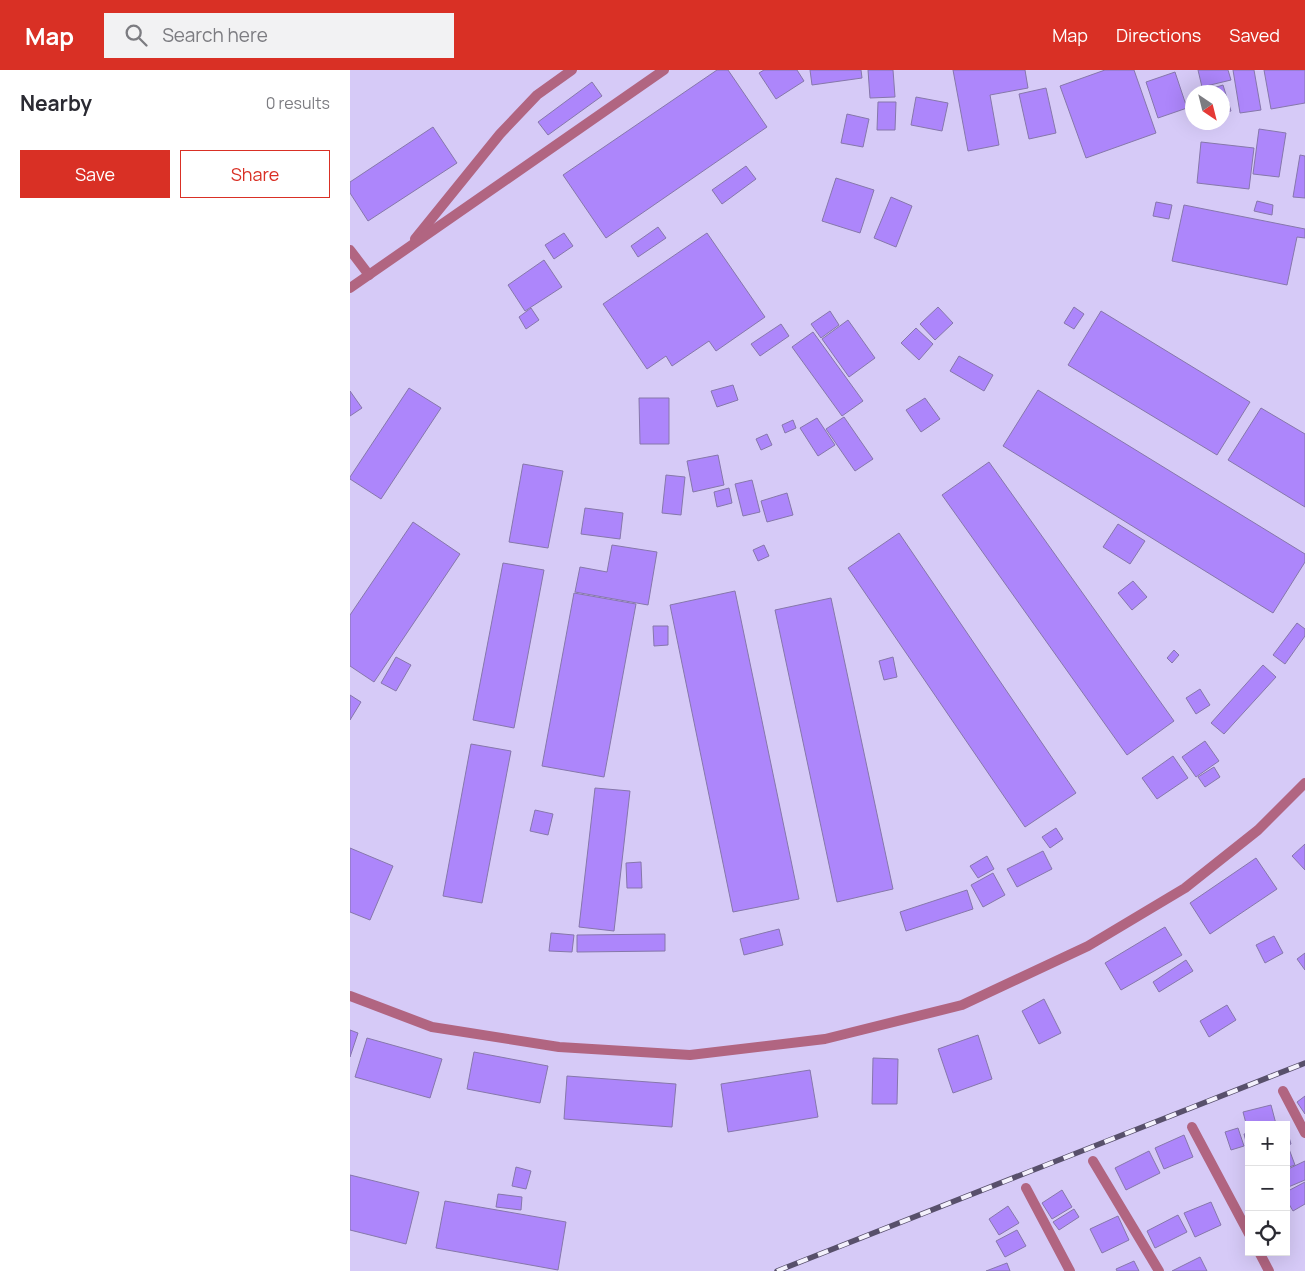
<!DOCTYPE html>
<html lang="en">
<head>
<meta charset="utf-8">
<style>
  :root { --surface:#fff; --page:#f2f2f3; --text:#2b2b33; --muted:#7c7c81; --line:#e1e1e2; --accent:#d93025 }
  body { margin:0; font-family:Manrope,sans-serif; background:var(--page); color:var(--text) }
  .controls { position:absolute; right:15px; bottom:15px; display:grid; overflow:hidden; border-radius:0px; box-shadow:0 5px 20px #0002 }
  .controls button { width:45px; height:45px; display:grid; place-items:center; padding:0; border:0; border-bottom:1px solid var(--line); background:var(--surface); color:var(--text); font:25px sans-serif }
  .compass { position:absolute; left:835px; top:15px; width:45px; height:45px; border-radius:50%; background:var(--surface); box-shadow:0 5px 20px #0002; rotate:145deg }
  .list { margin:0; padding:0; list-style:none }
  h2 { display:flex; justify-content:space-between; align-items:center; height:65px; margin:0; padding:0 20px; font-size:21px }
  h2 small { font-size:16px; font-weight:400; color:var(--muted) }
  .actions { display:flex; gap:10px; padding:15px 20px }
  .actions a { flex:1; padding:11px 0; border:1px solid var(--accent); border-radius:0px; text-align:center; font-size:18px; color:var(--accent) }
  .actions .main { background:var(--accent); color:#fff }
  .icon { flex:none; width:28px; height:28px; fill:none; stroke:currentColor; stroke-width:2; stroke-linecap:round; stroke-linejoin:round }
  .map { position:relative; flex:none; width:955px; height:1201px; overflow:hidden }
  header { display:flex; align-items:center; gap:30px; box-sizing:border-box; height:70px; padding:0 25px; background:var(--accent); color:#fff }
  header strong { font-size:24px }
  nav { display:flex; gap:28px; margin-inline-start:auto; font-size:18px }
  .search { width:350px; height:45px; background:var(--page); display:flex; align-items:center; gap:12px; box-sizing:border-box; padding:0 18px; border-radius:0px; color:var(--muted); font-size:19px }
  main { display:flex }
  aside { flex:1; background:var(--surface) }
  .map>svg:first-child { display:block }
</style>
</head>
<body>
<header>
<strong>Map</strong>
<div class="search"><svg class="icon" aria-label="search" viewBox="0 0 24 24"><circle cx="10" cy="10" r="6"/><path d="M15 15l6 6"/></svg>Search here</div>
<nav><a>Map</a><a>Directions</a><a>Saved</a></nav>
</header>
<main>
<aside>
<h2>Nearby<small>0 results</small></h2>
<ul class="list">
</ul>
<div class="actions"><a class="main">Save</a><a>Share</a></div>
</aside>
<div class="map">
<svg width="955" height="1201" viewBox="0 0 955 1201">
  <rect width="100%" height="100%" fill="#d6caf7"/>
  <g fill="#ad86fb" stroke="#8677ab">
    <path d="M 367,0 L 378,0 L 417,57 L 256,168 L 213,105 Z"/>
    <path d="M 414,0 L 447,0 L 454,11 L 426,29 L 409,3 Z"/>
    <path d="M 460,0 L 511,0 L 512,8 L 462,15 Z"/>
    <path d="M 518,0 L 543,0 L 545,27 L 520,28 Z"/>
    <path d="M 603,0 L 675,0 L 678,18 L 640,25 L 649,75 L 618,81 Z"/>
    <path d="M 755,0 L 784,0 L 806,63 L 736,88 L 710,16 Z"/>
    <path d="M 848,0 L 878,0 L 881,10 L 852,17 Z"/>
    <path d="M 883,0 L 904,0 L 911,40 L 890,43 Z"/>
    <path d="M 914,0 L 955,0 L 955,33 L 921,39 Z"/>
    <path d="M 825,2 L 837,38 L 808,48 L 796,12 Z"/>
    <path d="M 242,12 L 252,26 L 198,65 L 188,52 Z"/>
    <path d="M 873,15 L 881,41 L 872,43 L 872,22 L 850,22 Z"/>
    <path d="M 696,18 L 706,63 L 679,69 L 669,24 Z"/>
    <path d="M 566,27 L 598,33 L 592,61 L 561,55 Z"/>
    <path d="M 528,32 L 546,32 L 545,60 L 527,60 Z"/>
    <path d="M 497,44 L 519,49 L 513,77 L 491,73 Z"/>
    <path d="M 83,57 L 107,93 L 18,151 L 0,123 L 0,112 Z"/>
    <path d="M 909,59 L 936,63 L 929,107 L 903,104 Z"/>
    <path d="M 851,72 L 904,78 L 899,119 L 847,113 Z"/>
    <path d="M 950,85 L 955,86 L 955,128 L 943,127 Z"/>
    <path d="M 396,96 L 406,109 L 372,134 L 362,120 Z"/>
    <path d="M 486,108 L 524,120 L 510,163 L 472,151 Z"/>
    <path d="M 541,127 L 562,136 L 546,177 L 524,168 Z"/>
    <path d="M 907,131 L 923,135 L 922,145 L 904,141 Z"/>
    <path d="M 806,132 L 822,135 L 819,149 L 803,146 Z"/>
    <path d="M 834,135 L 955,159 L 955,168 L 947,167 L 937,215 L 822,191 Z"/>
    <path d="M 308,157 L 316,168 L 288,187 L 281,176 Z"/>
    <path d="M 214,163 L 223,176 L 204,189 L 195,175 Z"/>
    <path d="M 357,163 L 415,247 L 366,281 L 359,271 L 322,296 L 316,286 L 297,299 L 253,234 Z"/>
    <path d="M 194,190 L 212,217 L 175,241 L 158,215 Z"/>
    <path d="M 588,237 L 603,253 L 585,270 L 570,254 Z"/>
    <path d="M 724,237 L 734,244 L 724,259 L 714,253 Z"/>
    <path d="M 181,238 L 189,250 L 176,259 L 169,247 Z"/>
    <path d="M 480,241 L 489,255 L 471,268 L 461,254 Z"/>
    <path d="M 751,241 L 900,332 L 867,385 L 718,295 Z"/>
    <path d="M 498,250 L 525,288 L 499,307 L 472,269 Z"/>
    <path d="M 431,254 L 439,266 L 410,286 L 401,274 Z"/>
    <path d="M 566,258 L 583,274 L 569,290 L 551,273 Z"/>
    <path d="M 463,262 L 513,331 L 492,346 L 442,277 Z"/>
    <path d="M 609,286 L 643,305 L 634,321 L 600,301 Z"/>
    <path d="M 383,315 L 388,330 L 367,337 L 361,321 Z"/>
    <path d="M 59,318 L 91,338 L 31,429 L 0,409 L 0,407 Z"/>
    <path d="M 688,320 L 955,484 L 955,492 L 923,543 L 653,376 Z"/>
    <path d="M 0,321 L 12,338 L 0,346 Z"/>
    <path d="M 289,328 L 319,328 L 319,374 L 290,374 Z"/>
    <path d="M 575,328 L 590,349 L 571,362 L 556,340 Z"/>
    <path d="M 911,338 L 955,364 L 955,437 L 878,390 Z"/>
    <path d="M 494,347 L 523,389 L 505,401 L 476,359 Z"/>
    <path d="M 467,348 L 485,375 L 468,386 L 450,358 Z"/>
    <path d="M 443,350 L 446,358 L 435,363 L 432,355 Z"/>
    <path d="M 417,364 L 422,375 L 411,380 L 406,369 Z"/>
    <path d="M 368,385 L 374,415 L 343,422 L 337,391 Z"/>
    <path d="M 639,392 L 824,651 L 777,685 L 592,425 Z"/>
    <path d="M 173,394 L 213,401 L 198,478 L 159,472 Z"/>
    <path d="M 316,405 L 335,407 L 331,445 L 312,443 Z"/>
    <path d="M 402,410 L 410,442 L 393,446 L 385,414 Z"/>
    <path d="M 379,418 L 382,433 L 367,437 L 364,422 Z"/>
    <path d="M 437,423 L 443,445 L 417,452 L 411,431 Z"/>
    <path d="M 235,438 L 273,443 L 270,469 L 231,464 Z"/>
    <path d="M 63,452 L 110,484 L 24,612 L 0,596 L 0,545 Z"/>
    <path d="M 768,454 L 795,471 L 780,494 L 753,477 Z"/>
    <path d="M 549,463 L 726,723 L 675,757 L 498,498 Z"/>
    <path d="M 262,475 L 307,482 L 298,535 L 225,522 L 230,497 L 257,502 Z"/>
    <path d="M 414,475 L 419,486 L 408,491 L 403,480 Z"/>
    <path d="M 153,493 L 194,500 L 164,658 L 123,650 Z"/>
    <path d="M 783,511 L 797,527 L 782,540 L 768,523 Z"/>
    <path d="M 385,521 L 449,829 L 383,842 L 320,535 Z"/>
    <path d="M 224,523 L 286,534 L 254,707 L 192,696 Z"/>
    <path d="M 481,528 L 543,819 L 487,832 L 425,540 Z"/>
    <path d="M 947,553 L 955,559 L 955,566 L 935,594 L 923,585 Z"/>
    <path d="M 303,556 L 318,556 L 318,575 L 304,576 Z"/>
    <path d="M 824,580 L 829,585 L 822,593 L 817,588 Z"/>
    <path d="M 46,587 L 61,595 L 46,621 L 31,613 Z"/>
    <path d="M 543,587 L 547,607 L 534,610 L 529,591 Z"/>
    <path d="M 913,595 L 926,607 L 874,664 L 861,653 Z"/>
    <path d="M 850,619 L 860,635 L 846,644 L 836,628 Z"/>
    <path d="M 0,625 L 11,632 L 0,650 Z"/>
    <path d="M 855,671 L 869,691 L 846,707 L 832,687 Z"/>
    <path d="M 121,674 L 161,681 L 132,833 L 93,826 Z"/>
    <path d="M 823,686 L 838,708 L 807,729 L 792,708 Z"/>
    <path d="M 864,697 L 870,707 L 855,717 L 848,707 Z"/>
    <path d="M 245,718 L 280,721 L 264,861 L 229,857 Z"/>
    <path d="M 185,740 L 203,744 L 198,765 L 180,761 Z"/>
    <path d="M 706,758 L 713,769 L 700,778 L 692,767 Z"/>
    <path d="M 955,774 L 955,800 L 942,786 Z"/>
    <path d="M 0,778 L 43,796 L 20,850 L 0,842 Z"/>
    <path d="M 693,781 L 702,799 L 667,817 L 657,799 Z"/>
    <path d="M 637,786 L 644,799 L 628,808 L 620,796 Z"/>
    <path d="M 906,788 L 927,819 L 860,864 L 840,833 Z"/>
    <path d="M 291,792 L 292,818 L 277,818 L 276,793 Z"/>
    <path d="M 643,803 L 655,825 L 633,837 L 621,815 Z"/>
    <path d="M 617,820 L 623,839 L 556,861 L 550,842 Z"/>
    <path d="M 815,857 L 832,885 L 771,920 L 755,893 Z"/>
    <path d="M 429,859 L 433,875 L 394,885 L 390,869 Z"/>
    <path d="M 201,863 L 224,865 L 222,882 L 199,881 Z"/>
    <path d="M 315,864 L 315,881 L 227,882 L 227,865 Z"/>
    <path d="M 924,866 L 933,883 L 915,893 L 906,875 Z"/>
    <path d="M 955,883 L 955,900 L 947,889 Z"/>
    <path d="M 836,890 L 843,901 L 809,922 L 803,912 Z"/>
    <path d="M 694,929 L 711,963 L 689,974 L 672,941 Z"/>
    <path d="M 877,935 L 886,950 L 859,967 L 850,951 Z"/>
    <path d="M 0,960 L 8,963 L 0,987 Z"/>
    <path d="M 628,965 L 642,1009 L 603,1023 L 588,979 Z"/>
    <path d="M 17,968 L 92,989 L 80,1028 L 5,1007 Z"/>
    <path d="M 124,982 L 198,996 L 190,1033 L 117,1019 Z"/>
    <path d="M 523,988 L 548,989 L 547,1034 L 522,1034 Z"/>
    <path d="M 460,1000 L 468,1047 L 378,1062 L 371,1014 Z"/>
    <path d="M 217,1006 L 326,1014 L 322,1057 L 214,1049 Z"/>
    <path d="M 955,1026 L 955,1044 L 947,1032 Z"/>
    <path d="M 921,1035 L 926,1054 L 899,1055 L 898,1061 L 893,1042 Z"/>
    <path d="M 936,1057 L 941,1074 L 936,1076 Z"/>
    <path d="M 888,1058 L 894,1076 L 881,1080 L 875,1062 Z"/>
    <path d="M 899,1063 L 899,1083 L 894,1064 Z"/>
    <path d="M 834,1065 L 843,1087 L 814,1099 L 805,1078 Z"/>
    <path d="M 939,1079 L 945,1095 L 936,1098 L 936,1080 Z"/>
    <path d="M 799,1081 L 810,1103 L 776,1120 L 765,1098 Z"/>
    <path d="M 955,1091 L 955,1110 L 936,1118 L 936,1100 Z"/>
    <path d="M 166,1097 L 181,1101 L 176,1119 L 162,1116 Z"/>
    <path d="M 0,1105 L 69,1122 L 56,1174 L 0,1160 Z"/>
    <path d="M 955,1112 L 955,1134 L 943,1141 L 936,1129 L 936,1122 Z"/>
    <path d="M 712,1120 L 722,1137 L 702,1149 L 692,1133 Z"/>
    <path d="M 148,1124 L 172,1127 L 171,1140 L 146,1137 Z"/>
    <path d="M 95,1131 L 216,1152 L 208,1200 L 86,1178 Z"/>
    <path d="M 861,1132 L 871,1155 L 845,1167 L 834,1143 Z"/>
    <path d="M 658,1136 L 669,1153 L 649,1165 L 639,1149 Z"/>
    <path d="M 724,1139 L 729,1147 L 709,1160 L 703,1152 Z"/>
    <path d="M 828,1145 L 837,1162 L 805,1178 L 797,1161 Z"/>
    <path d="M 768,1146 L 779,1170 L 752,1183 L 740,1159 Z"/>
    <path d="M 667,1160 L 676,1176 L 655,1187 L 646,1171 Z"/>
    <path d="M 850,1187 L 857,1201 L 822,1201 Z"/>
    <path d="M 784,1191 L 789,1201 L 767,1201 L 766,1199 Z"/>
    <path d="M 657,1193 L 660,1201 L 636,1201 Z"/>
  </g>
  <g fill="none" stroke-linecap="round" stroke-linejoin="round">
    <path stroke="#b16581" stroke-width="10" d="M 0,926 L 82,957 L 209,977 L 340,985 L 475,969 L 612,935 L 738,876 L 835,818 L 908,760 L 955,713"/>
    <g stroke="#b16581" stroke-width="10">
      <path d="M 65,169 L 150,64 L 187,25 L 222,0"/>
      <path d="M 0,180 L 19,205"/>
      <path d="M 0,218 L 314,0"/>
      <path d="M 933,1021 L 955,1063"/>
      <path d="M 842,1057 L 899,1164"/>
      <path d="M 743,1091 L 809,1201"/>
      <path d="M 676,1118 L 720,1201"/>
      <path d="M 909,1182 L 919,1201"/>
    </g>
    <defs>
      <path id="rail" d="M 427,1201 L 955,993"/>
    </defs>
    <use href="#rail" stroke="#58506b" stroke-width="5.5"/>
    <use href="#rail" stroke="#f3f1fc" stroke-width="4" stroke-dasharray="11" stroke-linecap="butt"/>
  </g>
</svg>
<div class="controls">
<button>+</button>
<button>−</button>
<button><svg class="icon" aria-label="locate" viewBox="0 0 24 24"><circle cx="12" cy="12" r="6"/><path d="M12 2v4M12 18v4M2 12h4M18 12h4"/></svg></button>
</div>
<svg class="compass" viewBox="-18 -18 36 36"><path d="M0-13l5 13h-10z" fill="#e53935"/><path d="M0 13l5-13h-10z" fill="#7c7c81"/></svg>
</div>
</main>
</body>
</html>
